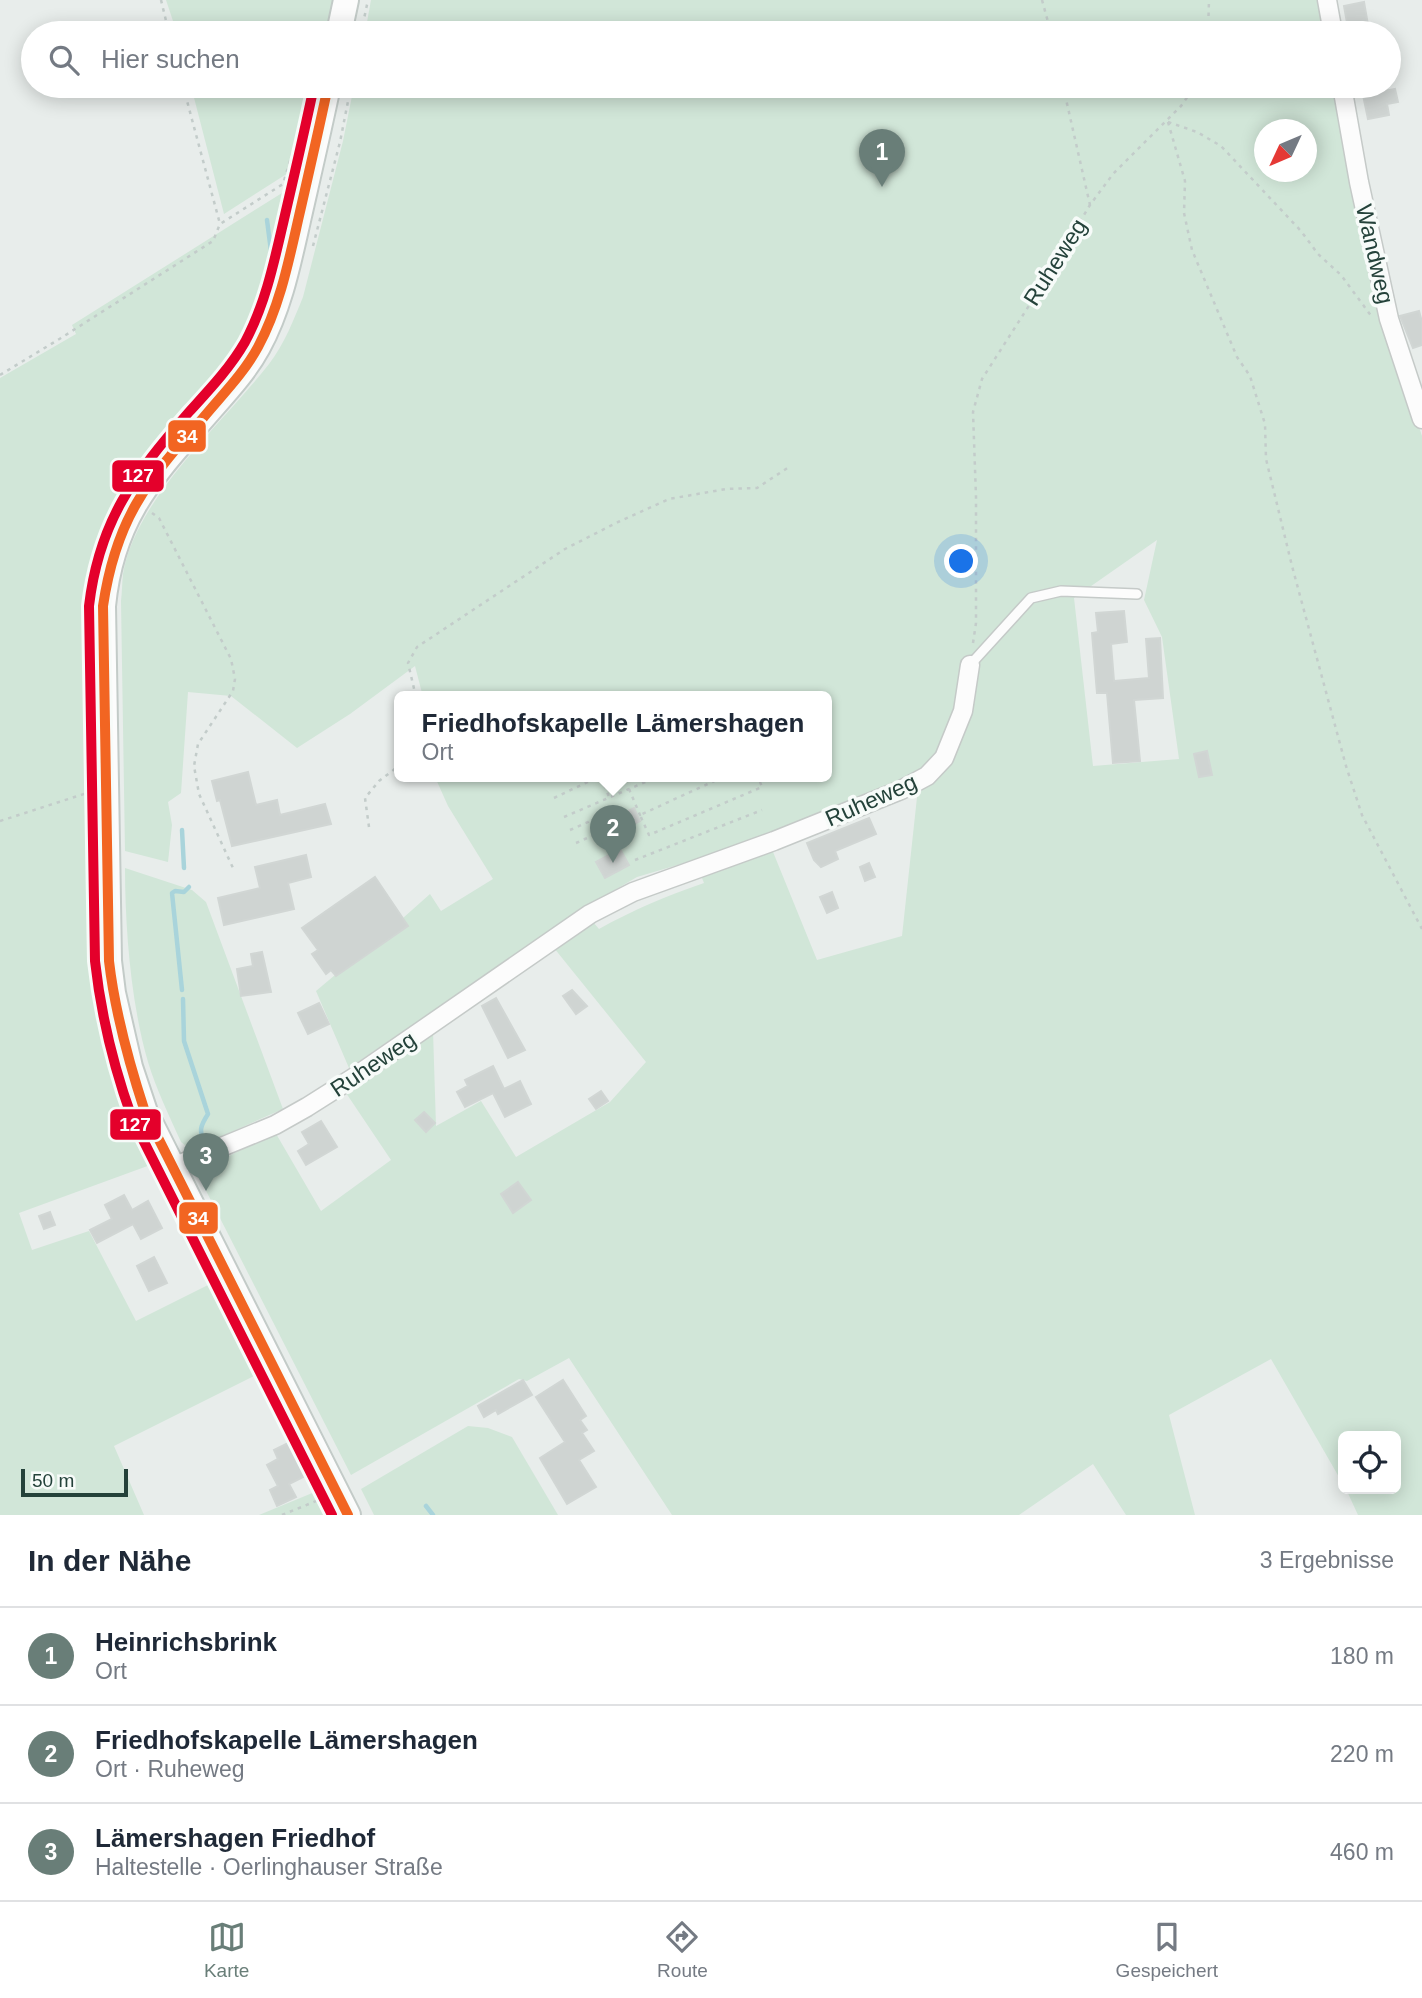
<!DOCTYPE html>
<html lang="de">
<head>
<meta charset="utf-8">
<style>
  :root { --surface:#fff; --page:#f2f2f3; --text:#1f2937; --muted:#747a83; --line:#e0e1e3; --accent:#697e78 }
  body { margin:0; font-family:Helvetica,sans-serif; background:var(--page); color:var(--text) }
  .controls { position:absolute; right:21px; bottom:21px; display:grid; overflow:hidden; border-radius:10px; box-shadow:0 4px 18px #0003 }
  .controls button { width:63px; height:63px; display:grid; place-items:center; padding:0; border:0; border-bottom:2px solid var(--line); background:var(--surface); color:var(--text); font:35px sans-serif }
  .compass { position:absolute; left:1254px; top:119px; width:63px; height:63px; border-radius:50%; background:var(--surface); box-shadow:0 4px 18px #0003; rotate:226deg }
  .scale { position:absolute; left:21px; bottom:18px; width:107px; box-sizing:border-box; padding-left:7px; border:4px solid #24423a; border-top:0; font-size:19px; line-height:24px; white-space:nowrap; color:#24423a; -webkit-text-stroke:5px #f7fbf9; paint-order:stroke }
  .you { position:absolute; left:962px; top:562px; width:24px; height:24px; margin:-18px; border:5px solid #fff; border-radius:50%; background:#1a73e8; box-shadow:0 0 0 10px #1a73e833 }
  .badge { display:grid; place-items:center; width:46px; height:46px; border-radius:50%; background:var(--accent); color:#fff; font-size:23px; font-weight:700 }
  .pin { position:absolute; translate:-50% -58px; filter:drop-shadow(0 2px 4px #0008) }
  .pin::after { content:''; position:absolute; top:37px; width:24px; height:21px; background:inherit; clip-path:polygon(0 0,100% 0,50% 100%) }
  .popup { position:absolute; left:394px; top:691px; width:438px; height:91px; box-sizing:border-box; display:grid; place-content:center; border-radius:10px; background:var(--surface); filter:drop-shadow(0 2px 5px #0005); font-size:23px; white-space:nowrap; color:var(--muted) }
  .popup b { font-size:26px; color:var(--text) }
  .popup::after { content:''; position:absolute; left:50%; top:100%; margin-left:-14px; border:14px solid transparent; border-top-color:var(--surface) }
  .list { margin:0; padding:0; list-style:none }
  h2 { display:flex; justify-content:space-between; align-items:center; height:91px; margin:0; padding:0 28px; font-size:30px }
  h2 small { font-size:23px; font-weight:400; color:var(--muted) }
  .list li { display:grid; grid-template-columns:46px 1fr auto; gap:21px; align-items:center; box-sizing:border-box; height:98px; padding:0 28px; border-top:2px solid var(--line) }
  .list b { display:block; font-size:26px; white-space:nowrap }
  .list p { margin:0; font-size:23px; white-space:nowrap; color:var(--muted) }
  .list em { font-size:23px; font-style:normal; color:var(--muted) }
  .icon { flex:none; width:38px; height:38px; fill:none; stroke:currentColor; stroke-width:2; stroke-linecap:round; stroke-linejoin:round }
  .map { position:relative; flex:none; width:1422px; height:1515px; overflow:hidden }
  .search { position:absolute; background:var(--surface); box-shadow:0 4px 18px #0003; left:21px; right:21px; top:21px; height:77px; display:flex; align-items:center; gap:18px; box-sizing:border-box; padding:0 24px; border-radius:38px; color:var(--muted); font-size:26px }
  .sheet { height:385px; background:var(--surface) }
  nav { display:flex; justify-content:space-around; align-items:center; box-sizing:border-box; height:98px; border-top:2px solid var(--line); background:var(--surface); font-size:19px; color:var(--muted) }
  nav a { display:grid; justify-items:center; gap:4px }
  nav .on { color:var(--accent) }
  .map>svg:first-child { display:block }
</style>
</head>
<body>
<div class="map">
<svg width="1422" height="1515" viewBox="0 0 1422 1515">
  <rect width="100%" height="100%" fill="#e8edeb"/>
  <g fill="#d1e6d8" fill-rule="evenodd">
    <path d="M 166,0 L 333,0 L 326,33 L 177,33 Z"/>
    <path d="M 371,0 L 1321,0 L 1327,33 L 365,33 Z"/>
    <path d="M 191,86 L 314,86 L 299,141 L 299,156 L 296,168 L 224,214 Z"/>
    <path d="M 354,86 L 1336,86 L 1394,352 L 1422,436 L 1422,1515 L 1358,1515 L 1346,1489 L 1396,1489 L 1396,1436 L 1343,1436 L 1343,1484 L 1271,1359 L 1169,1415 L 1195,1515 L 1126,1515 L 1093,1464 L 1019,1515 L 672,1515 L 569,1358 L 527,1381 L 519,1379 L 351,1475 L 198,1175 L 206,1168 L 275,1132 L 321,1211 L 391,1160 L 344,1090 L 433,1031 L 436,1126 L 481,1101 L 516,1157 L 610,1102 L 646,1062 L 554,948 L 593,922 L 599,929 C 633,910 666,896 704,883 L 700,873 L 771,847 L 817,960 L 902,936 L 918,788 L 888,787 L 851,804 L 718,853 L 637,877 L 589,905 L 349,1068 L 316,991 L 335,975 L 408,926 L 403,918 L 430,894 L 441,911 L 493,879 L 448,806 L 435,777 L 826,777 L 826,697 L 423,697 L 415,666 L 350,714 L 297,748 L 231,696 L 188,692 L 181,793 L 168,802 L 172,825 L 168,862 L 125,851 L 121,601 C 122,593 122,583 123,574 C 135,499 223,423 269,364 C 284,345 294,319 303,297 L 343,141 ZM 1264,130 L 1306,130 L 1306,172 L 1264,172 ZM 1157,540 L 1144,600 L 1162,637 L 1179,759 L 1093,766 L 1074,598 Z"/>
    <path d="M 290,188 C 277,238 266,292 242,339 C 232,358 213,376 199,393 C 161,439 110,493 93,551 C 87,569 87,589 86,609 C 88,674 91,740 90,806 C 89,880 84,958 101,1030 C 112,1077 132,1121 153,1164 L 19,1213 L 32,1250 L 89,1231 L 136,1321 L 216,1281 L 262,1372 L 114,1446 L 144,1515 L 0,1515 L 0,378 L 76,334 L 72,325 Z"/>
    <path d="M 125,868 L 192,890 L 206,902 L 283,1109 L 195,1148 L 186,1146 L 181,1142 C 169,1115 156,1089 148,1062 C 131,1004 125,928 125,868 Z"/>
    <path d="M 468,1426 L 488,1428 L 512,1437 L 558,1515 L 374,1515 L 361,1489 Z"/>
    <path d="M 322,1489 L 333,1515 L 259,1515 Z"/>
  </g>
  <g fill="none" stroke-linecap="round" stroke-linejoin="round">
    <g stroke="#a9d4db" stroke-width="4.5">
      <path d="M 154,451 L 244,343 L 260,303 L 271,251 L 267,220"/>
      <path d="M 182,830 L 184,868"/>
      <path d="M 182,990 L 172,893 L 175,891 L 184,892 L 189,887"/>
      <path d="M 183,999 L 184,1041 L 208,1114 C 201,1125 198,1131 205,1142"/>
      <path d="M 426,1506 L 433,1515"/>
    </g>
  </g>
  <g fill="#cfd4d2" stroke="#d1d6d4" stroke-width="2">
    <path d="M 1364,2 L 1368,25 L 1348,28 L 1344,6 Z"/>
    <path d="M 1395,89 L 1398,102 L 1387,104 L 1389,115 L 1368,119 L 1363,95 Z"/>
    <path d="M 1419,311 L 1422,322 L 1422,345 L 1413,348 L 1400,316 Z"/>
    <path d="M 1124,611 L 1127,642 L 1111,644 L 1114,681 L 1149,678 L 1146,639 L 1160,638 L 1163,698 L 1134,700 L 1140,761 L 1113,763 L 1107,693 L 1097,693 L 1092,633 L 1098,632 L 1096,613 Z"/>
    <path d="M 1207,751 L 1212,775 L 1199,777 L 1194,754 Z"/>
    <path d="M 248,772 L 256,805 L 277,800 L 280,815 L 325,804 L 331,824 L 232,846 L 220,800 L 217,801 L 212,781 Z"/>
    <path d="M 634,808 L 640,821 L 630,826 L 624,813 Z"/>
    <path d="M 869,818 L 876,834 L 835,851 L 838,859 L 821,867 L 814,860 L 807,843 Z"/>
    <path d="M 620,849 L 629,865 L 605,878 L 596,862 Z"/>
    <path d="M 306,855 L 311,877 L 288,883 L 294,909 L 224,925 L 218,898 L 260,888 L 255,867 Z"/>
    <path d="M 869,863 L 875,877 L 865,881 L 860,867 Z"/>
    <path d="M 375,877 L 408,926 L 336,976 L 331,970 L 326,974 L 312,954 L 318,950 L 302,928 Z"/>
    <path d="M 832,892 L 838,908 L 827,913 L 820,897 Z"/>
    <path d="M 262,952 L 271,992 L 241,996 L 237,969 L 253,966 L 251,954 Z"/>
    <path d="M 572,990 L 587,1006 L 576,1014 L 563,996 Z"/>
    <path d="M 496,998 L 525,1050 L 508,1058 L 482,1006 Z"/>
    <path d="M 319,1003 L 329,1024 L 308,1034 L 298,1013 Z"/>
    <path d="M 493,1066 L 504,1089 L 520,1081 L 531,1104 L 505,1117 L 493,1093 L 465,1107 L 457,1092 L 468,1086 L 465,1080 Z"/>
    <path d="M 601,1091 L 608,1101 L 596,1109 L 589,1099 Z"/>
    <path d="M 424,1112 L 435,1123 L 426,1132 L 415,1120 Z"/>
    <path d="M 321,1121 L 337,1147 L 306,1165 L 298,1151 L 309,1144 L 302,1132 Z"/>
    <path d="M 518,1182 L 531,1200 L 513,1213 L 501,1194 Z"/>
    <path d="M 124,1195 L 132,1210 L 148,1201 L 162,1228 L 141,1239 L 133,1224 L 97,1243 L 90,1230 L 112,1219 L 105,1205 Z"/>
    <path d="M 50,1212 L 55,1225 L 44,1229 L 39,1216 Z"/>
    <path d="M 154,1257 L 167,1283 L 149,1291 L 137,1266 Z"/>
    <path d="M 523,1380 L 532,1395 L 498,1414 L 496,1410 L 484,1417 L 478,1406 Z"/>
    <path d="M 563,1380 L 586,1416 L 580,1420 L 587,1430 L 582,1433 L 594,1451 L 579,1460 L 596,1487 L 567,1504 L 540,1458 L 565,1442 L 536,1397 Z"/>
    <path d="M 290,1442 L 307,1475 L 289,1484 L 296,1497 L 277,1506 L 270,1490 L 278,1486 L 267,1465 L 278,1459 L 274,1450 Z"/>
  </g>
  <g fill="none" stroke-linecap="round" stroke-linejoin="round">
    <defs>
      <path id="lane" d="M 970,665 L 1031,598 L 1061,591 L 1137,594"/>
      <g id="street">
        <path d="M 1327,0 L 1333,33"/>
        <path d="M 1342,86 L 1359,182 L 1389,319 L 1422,419"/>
        <path d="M 173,1167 L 275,1125 L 307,1107 L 356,1076 L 590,914 L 633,892 L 774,841 L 901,790 L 927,776 L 944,758 L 963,711 L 970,665"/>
      </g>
      <g id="secondary">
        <path d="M 339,33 L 346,0"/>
        <path d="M 328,86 C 319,129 309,172 299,216 C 289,260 280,307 258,347 C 246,369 229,388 213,406 C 155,473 112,513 103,606 L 109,961 L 113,993 L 130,1067 L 145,1112 L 348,1515"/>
      </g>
    </defs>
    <use href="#lane" stroke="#c5cac8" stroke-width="12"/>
    <use href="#street" stroke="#c5cac8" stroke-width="21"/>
    <use href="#secondary" stroke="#c3cbc8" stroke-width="28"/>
    <g stroke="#c3ccca" stroke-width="2.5" stroke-dasharray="3.5 5" stroke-linecap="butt">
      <path d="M 161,0 L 169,33"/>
      <path d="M 1042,0 L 1051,33"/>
      <path d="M 361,33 L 368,0"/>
      <path d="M 1208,33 L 1209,0"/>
      <path d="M 183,86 L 220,224"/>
      <path d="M 1063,86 L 1090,205"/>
      <path d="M 1168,122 L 1185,181 L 1184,213 L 1192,250 L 1237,357 L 1250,376 L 1265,424 L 1266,459 L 1292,566 L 1346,766 L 1362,815 L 1422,929"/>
      <path d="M 1168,122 L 1197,132 L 1221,146 L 1301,231 L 1318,254 L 1341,275 L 1372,317"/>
      <path d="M 313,246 L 340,142 L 351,86"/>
      <path d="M 0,375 L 61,338 L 213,241 L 220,224 L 283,184 L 293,151"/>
      <path d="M 152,513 L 159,518 L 231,659 L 235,679 L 233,691 L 198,744 L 194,766 L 199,794 L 233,868"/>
      <path d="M 973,643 L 976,623 L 976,497 L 973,412 L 982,379 L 1039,290 L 1090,205 L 1113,174 L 1181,106 L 1195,86"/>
      <path d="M 416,697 L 408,663 L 417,647 L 565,549 L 618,522 L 669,499 L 726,489 L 757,488 L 789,467"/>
      <path d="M 601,777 L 609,797"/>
      <path d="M 723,777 L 640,815 L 649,835 L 762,787 L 758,777"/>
      <path d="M 629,789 L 640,815 L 637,816"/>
      <path d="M 554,798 L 598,777"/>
      <path d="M 564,817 L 657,777"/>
      <path d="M 0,821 L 87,793"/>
      <path d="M 369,827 L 365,798 L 379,781 L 400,765"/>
      <path d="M 570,830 L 615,810"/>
      <path d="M 576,843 L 627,820"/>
      <path d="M 635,860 L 762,810"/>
      <path d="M 282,1515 L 321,1499"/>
    </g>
    <use href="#lane" stroke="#fcfcfc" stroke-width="9"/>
    <use href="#street" stroke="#fcfcfc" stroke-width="18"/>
    <use href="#secondary" stroke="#fcfcfc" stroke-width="24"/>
    <defs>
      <path id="bus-1" d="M 328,86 C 319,129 309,172 299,216 C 289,260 280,306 258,347 C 244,373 222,395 203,418 C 146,482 116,519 103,606 L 109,961 C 115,1013 129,1063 145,1112 L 348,1515"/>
      <path id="bus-2" d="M 314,86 C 305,129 295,172 285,215 C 275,258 266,303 245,342 C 230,368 209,390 189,412 C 134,475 99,521 89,606 L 95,961 C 101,1015 114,1068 132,1118 L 332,1515"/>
    </defs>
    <use href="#bus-1" stroke="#f7fbf9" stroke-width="16"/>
    <use href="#bus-2" stroke="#f7fbf9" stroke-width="16"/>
    <use href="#bus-1" stroke="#f26522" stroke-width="10"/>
    <use href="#bus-2" stroke="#e4002b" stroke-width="10"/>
  </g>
  <g text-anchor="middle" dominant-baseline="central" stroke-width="7" stroke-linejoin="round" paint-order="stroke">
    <g font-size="23" fill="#24423a" stroke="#f7fbf9">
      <text transform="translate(1375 254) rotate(77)">Wandweg</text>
      <text transform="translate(1055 262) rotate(-58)">Ruheweg</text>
      <text transform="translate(871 800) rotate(-24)">Ruheweg</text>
      <text transform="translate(373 1064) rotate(-34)">Ruheweg</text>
    </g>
  </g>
  <g stroke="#f7fbf9" stroke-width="2.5">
    <rect x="167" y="419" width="40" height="34" rx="7" fill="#f26522"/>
    <rect x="111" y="459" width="54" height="34" rx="7" fill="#e4002b"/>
    <rect x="109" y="1108" width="53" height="33" rx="7" fill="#e4002b"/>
    <rect x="178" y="1201" width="41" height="34" rx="7" fill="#f26522"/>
  </g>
  <g font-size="19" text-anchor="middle" font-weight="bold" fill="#fff">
    <text x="187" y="443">34</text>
    <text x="138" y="482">127</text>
    <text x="135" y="1131">127</text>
    <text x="198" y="1225">34</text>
  </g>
</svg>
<div class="controls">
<button><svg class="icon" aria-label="locate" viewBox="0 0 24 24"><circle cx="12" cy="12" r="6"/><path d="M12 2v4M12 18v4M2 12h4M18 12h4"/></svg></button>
</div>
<svg class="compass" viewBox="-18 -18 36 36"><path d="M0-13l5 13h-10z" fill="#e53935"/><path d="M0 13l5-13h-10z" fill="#747a83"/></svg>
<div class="scale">50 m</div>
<div class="you"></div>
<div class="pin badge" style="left:882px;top:187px">1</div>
<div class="pin badge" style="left:613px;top:863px">2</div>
<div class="popup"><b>Friedhofskapelle Lämershagen</b>Ort</div>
<div class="pin badge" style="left:206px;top:1191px">3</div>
<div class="search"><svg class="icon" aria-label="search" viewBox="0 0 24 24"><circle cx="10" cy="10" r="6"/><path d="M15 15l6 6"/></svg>Hier suchen</div>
</div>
<section class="sheet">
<h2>In der Nähe<small>3 Ergebnisse</small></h2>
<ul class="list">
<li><span class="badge">1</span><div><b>Heinrichsbrink</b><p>Ort</p></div><em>180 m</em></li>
<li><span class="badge">2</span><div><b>Friedhofskapelle Lämershagen</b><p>Ort · Ruheweg</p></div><em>220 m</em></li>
<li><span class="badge">3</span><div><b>Lämershagen Friedhof</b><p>Haltestelle · Oerlinghauser Straße</p></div><em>460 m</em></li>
</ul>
</section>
<nav>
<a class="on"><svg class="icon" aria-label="map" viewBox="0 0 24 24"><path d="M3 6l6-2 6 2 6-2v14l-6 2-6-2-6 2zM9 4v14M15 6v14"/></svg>Karte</a>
<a><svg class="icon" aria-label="directions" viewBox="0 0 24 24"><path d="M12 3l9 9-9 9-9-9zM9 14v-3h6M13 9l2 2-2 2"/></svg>Route</a>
<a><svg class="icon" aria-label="saved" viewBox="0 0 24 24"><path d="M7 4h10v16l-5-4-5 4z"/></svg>Gespeichert</a>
</nav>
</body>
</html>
